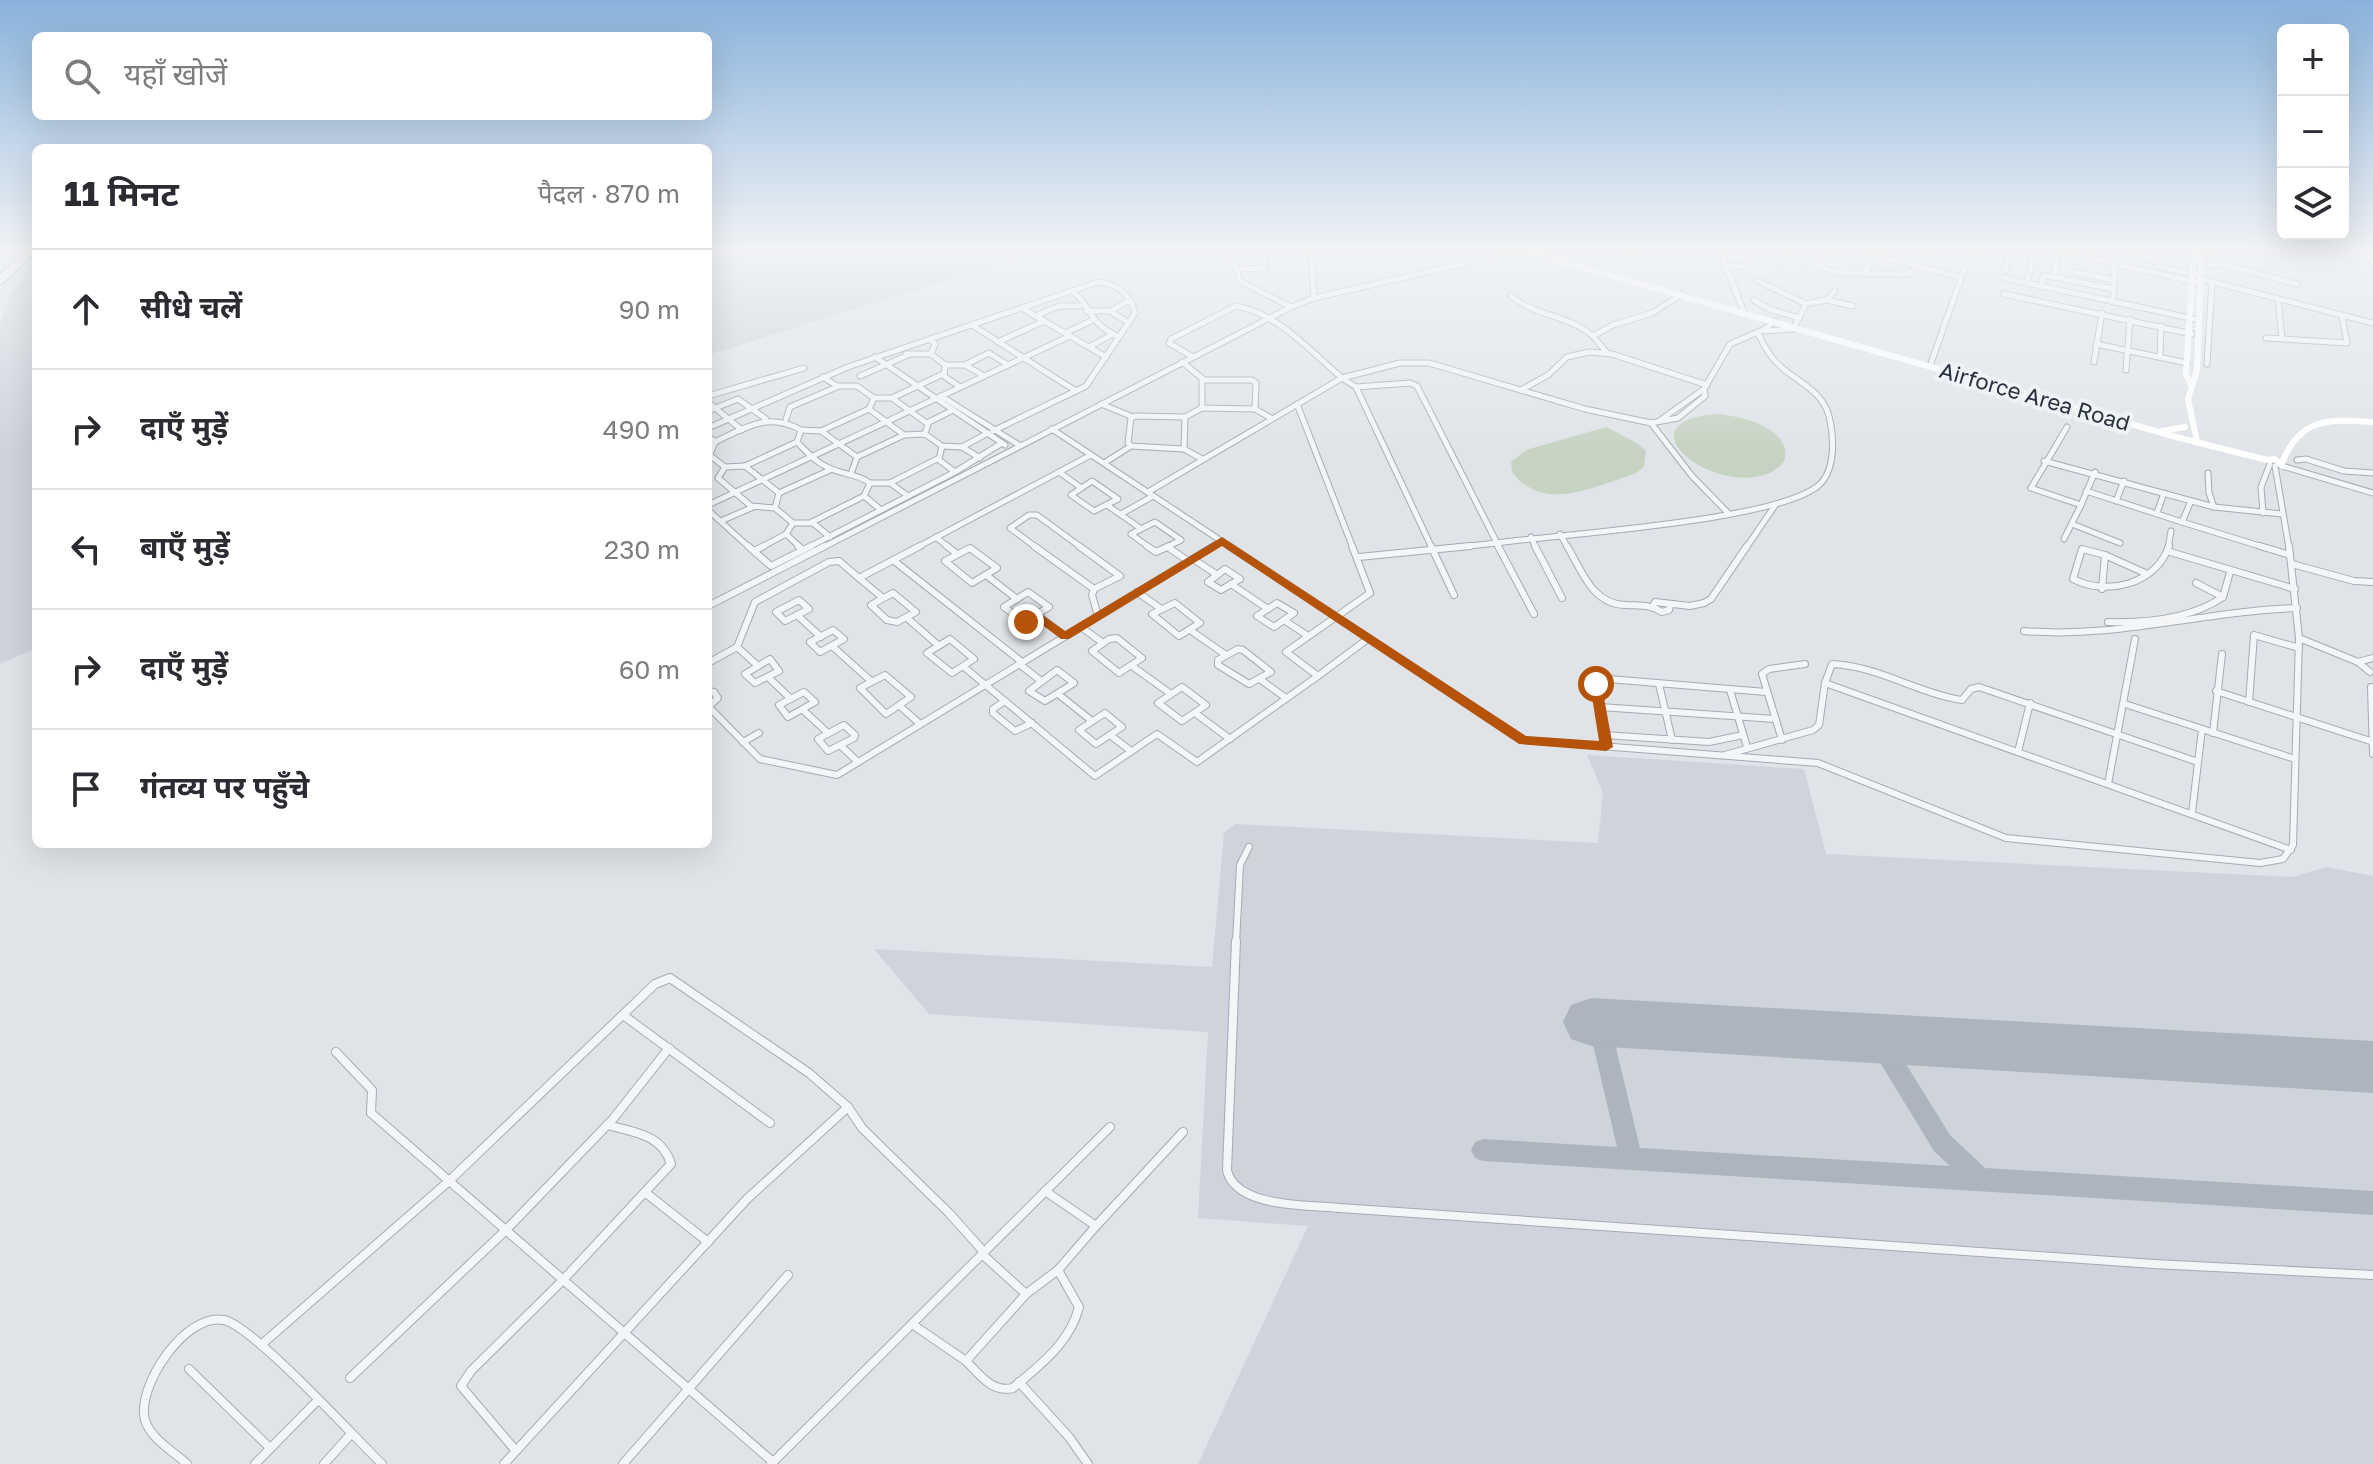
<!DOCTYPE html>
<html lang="hi">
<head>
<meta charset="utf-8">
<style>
  :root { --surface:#fff; --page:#f2f2f3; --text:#2b2b33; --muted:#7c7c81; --line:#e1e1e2 }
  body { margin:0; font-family:"Golos Text","Noto Sans Devanagari",sans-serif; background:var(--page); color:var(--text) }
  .controls { position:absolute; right:24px; top:24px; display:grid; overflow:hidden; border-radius:12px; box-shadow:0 8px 32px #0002 }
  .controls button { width:72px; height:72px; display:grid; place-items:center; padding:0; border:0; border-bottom:2px solid var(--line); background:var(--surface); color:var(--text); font:40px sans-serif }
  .stop { position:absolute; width:24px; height:24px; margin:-18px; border:6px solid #b45309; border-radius:50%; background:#fff }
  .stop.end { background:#b45309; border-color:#fff; box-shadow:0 2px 8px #0008 }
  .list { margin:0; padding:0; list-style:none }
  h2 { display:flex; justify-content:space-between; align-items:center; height:104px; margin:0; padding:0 32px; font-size:34px }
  h2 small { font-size:26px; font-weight:400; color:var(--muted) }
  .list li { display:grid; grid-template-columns:52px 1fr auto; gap:24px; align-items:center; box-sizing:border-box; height:120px; padding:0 32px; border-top:2px solid var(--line) }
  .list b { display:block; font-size:30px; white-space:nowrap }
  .list em { font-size:26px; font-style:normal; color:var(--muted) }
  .icon { flex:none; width:44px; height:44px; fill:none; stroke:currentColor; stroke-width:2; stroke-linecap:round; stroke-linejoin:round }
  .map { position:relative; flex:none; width:2373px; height:1464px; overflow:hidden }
  .search { position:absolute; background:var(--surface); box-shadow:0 8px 32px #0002; left:32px; top:32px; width:680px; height:88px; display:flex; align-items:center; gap:20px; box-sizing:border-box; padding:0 28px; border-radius:12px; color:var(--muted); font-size:30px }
  .panel { position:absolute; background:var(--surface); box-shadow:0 8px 32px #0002; left:32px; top:144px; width:680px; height:704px; border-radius:12px }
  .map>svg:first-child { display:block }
</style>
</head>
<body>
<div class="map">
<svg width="2373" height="1464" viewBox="0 0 2373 1464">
  <rect width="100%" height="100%" fill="#e0e4e9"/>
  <g fill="#cfd3db">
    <path d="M 708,247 L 1053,247 L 708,355 Z"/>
    <path d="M 36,260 L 36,648 L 0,664 L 0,324 L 10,296 Z"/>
    <path d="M 1587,755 L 1804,769 L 1826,854 L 2293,877 L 2326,867 L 2373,876 L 2373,1464 L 1198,1464 L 1308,1226 L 1198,1218 L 1208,1032 L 929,1014 L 874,949 L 1212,967 L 1224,833 L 1235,824 L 1598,843 L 1603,792 Z"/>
  </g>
  <g fill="#c6d3c2">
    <path d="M 1718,414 C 1736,416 1755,420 1770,430 C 1798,450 1785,473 1755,477 C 1698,485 1626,420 1718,414 Z"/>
    <path d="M 1606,427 L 1637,443 L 1646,451 L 1644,467 L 1636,473 C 1596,486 1544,514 1512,472 L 1511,462 L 1526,450 Z"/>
  </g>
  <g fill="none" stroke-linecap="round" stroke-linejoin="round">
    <path fill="#adb4be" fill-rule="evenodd" d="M 1599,1013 L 1607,1016 L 1610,1023 L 1640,1148 L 1950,1166 L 1934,1151 L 1870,1046 L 1867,1039 L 1870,1032 L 1878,1029 L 1886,1032 L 1950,1135 L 1985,1168 L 2373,1191 L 2373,1215 L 1483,1161 L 1475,1158 L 1471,1150 L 1475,1142 L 1483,1139 L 1617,1147 L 1588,1023 L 1591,1016 Z"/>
    <path fill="#adb4be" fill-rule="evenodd" d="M 1591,998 L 2373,1041 L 2373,1093 L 1591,1046 L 1571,1039 L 1563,1022 L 1571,1005 Z"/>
    <defs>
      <g id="street-far2">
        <path d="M 1124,247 L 1215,250 L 1235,266 L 1240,281 L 1291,307"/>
        <path d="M 1311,247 L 1314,298"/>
        <path d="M 1615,247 L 1638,255"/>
        <path d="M 1710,247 L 1720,252 L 1744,312"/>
        <path d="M 1807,247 L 1828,254"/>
        <path d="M 1841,247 L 1961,277"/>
        <path d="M 2041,247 L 2200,283"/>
        <path d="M 2105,247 L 2159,261"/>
        <path d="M 2211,247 L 2211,264"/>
        <path d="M 2058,250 L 2054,277 L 2113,289"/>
        <path d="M 2373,252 L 2367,252 L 2373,265"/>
        <path d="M 1788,256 L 1839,273 L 1909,274 L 1917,267 L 1924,247"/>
        <path d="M 2160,258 L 2157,265 L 2160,267 L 2201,276"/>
        <path d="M 1781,264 L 1795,247"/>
        <path d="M 2201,266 L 2222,264 L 2297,284"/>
        <path d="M 1726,267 L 1745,266 L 1759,247"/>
        <path d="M 1817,267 L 1835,247"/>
        <path d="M 1237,269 L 1265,268 L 1263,247"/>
        <path d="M 2005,271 L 2011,247"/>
        <path d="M 2075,272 L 2114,280"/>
        <path d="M 1863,273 L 1882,248"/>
        <path d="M 2004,278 L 2199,320"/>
        <path d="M 2201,279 L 2373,323"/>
        <path d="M 1758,281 L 1806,304"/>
        <path d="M 2027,283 L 2035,247"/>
        <path d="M 2041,286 L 2043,276 L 2054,277"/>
        <path d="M 1072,291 C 1091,304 1086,322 1119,337"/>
        <path d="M 2004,294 L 2192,334"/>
        <path d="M 1511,296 C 1535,316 1568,315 1593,336"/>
        <path d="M 2278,299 L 2282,338"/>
        <path d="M 1754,300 L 1769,309 L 1799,318"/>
        <path d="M 1826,300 L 1835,291"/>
        <path d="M 2113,302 L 2115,265"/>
        <path d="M 1022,308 L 1106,357"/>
        <path d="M 1087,311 L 1110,311 L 1130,300"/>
        <path d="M 1110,311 L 1129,323"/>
        <path d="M 1035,316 L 1059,306 L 1080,306"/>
        <path d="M 972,325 L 1076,391"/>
        <path d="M 1794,327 L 1806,304 L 1826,300 L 1853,306"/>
        <path d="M 1765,331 L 1794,329"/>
        <path d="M 1065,333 L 1091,321"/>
        <path d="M 2266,338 L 2347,343 L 2342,316"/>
        <path d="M 930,339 L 935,344 L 931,354 L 945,365 L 944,376 L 960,387"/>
        <path d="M 998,342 L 1044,321"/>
        <path d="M 2096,344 L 2187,363"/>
        <path d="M 1089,347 L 1113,334"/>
        <path d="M 1607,353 L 1593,336 L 1613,325 L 1652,313 L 1682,294"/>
        <path d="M 906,354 L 931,354"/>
        <path d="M 875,357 L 1005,445"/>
        <path d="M 1193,357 L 1169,343 L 1171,339 L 1236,306 C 1278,313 1311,352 1342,378 L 1400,363 L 1429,363 L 1585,409 L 1651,423 L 1678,418 L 1705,396 L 1704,389 L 1730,344 L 1763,330 L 1776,321"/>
        <path d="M 2160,357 L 2161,326"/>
        <path d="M 1182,362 L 1203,379"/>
        <path d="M 2094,362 L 2102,313"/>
        <path d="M 2207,364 L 2212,282"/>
        <path d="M 945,365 L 965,365 L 984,376"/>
        <path d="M 965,365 L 989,353 L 1008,365"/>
        <path d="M 1930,366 L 1972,247"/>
        <path d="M 2126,370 L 2130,319"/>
        <path d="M 860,376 L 908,355"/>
        <path d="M 823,377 L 837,386 L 857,386 L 874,398 L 892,398 L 928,424 L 925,434"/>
        <path d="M 1356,387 L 1410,383 L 1417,386 L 1497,543 L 1450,548"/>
        <path d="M 1521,390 L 1548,375 L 1567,357 L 1589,352 L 1612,354 L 1707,385"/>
        <path d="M 708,396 L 804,368"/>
        <path d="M 941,396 L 1019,445"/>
        <path d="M 874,398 L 869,409 L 904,435 L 925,434 L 942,446 L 962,447 L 980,458"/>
        <path d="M 892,398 L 943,374"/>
        <path d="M 709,403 L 742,430"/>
        <path d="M 1101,404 L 1133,417"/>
        <path d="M 1297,404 L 1353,548"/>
        <path d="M 1202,408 L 1255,409"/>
        <path d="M 708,411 L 738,399 L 766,419"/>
        <path d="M 786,419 L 790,407 L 837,387"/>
        <path d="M 1659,421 L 1704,389"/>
        <path d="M 927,423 L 953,410"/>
        <path d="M 1651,423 L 1692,476 L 1729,514"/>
        <path d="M 2067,427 L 2031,488 L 2081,505 L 2095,472"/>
        <path d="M 708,428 L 848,367 L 1098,282 C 1116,283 1131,295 1135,313 L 1086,386 L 993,431"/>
        <path d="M 1052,429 L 1232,548"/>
        <path d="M 801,430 L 821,431 L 857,457 L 852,471"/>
        <path d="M 821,431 L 869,409"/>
        <path d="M 708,436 L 715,442 L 710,454"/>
        <path d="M 715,442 C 746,427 768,412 801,430 L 797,442 C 806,451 815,462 827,467 C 842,475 856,473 870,483 L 864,496 L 881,510"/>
        <path d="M 942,446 L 939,460 L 955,472"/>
        <path d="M 962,447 L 988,433"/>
        <path d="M 1184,449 L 1131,446 L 1128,443 L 1131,418 L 1135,416 L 1185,417"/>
        <path d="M 708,454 L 725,467 L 718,478 L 751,506 L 775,508 L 793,523 L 786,534 L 801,548"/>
        <path d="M 857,457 L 904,435"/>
        <path d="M 1202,459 L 1184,449 L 1185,417 L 1202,408 L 1202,380 L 1252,380 L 1256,383 L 1255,409 L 1271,418"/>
        <path d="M 2297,460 L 2306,459 L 2344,471 L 2373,473"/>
        <path d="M 2044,461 L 2214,507 L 2282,514"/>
        <path d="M 1104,463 L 1131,446"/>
        <path d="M 745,466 L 797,442"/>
        <path d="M 2275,466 L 2289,548"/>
        <path d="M 2282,466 L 2373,493"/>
        <path d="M 725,467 L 745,466 L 779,493 L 775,508"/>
        <path d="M 1059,472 L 1080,487"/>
        <path d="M 2208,473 L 2209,493 L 2214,507"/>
        <path d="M 1092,481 L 1118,499 L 1094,511 L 1071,495 Z"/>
        <path d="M 870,483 L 890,483 L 908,496"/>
        <path d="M 890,483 L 939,458"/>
        <path d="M 2086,491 L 2182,522 L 2191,501"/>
        <path d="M 1148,492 L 1342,378 L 1356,387 L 1432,548"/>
        <path d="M 779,493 L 830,470"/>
        <path d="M 2116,501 L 2124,481"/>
        <path d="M 708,505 L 1070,336"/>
        <path d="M 1107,505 L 1140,528"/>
        <path d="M 708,510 L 750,548"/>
        <path d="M 2157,513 L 2164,493"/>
        <path d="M 2263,513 L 2261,487 L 2270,464"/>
        <path d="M 1121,514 L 1153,496"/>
        <path d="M 721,521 L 753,507"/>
        <path d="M 812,522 L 864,496"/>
        <path d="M 2182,522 L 2266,548"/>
        <path d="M 793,523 L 813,523 L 830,537"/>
        <path d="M 2072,524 L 2120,543"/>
        <path d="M 1560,534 L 1568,548"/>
        <path d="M 936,537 L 949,548"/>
        <path d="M 1531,537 L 1536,548"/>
        <path d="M 2064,539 L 2081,505"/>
        <path d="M 760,548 L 786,534"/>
        <path d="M 807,548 L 955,472 L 1002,443"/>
        <path d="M 822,548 L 1291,307 L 1314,298 L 1519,251"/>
        <path d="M 916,548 L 1091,455"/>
        <path d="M 1037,548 L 1010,528 L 1029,515 L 1037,515 L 1082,548"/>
        <path d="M 1150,548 L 1131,534 L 1155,522 L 1181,540 L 1165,548"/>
        <path d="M 1211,548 L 1222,541"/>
        <path d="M 1499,548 L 1497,543 C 1560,534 1778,521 1819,485 C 1836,470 1834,436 1829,416 C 1822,390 1797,382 1779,365 C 1770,357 1764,346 1759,335"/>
        <path d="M 1746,548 L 1776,504"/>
        <path d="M 2168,548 L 2171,531"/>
      </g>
      <g id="street-far1">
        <path d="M 748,546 L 771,566 L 811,546"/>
        <path d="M 798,546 L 803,550"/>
        <path d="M 947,546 L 957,554"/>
        <path d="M 1034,546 L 1094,589 L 1120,576 L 1079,546"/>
        <path d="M 1147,546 L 1156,552 L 1169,546"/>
        <path d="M 1229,546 L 1524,740 L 1818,763 L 2006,838 L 2260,863 L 2283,859 L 2293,845 L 2299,638 L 2289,546"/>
        <path d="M 1431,546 L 1454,595"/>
        <path d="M 1498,546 L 1534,614"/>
        <path d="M 1535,546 L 1562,598"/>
        <path d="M 1567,546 C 1582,571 1592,604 1625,605 C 1639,606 1650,604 1662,612 L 1669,610 L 1670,606"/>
        <path d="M 2260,546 L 2290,555"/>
        <path d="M 970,548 L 997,568 L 972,583 L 945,561 Z"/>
        <path d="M 1169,548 L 1188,561"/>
        <path d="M 754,551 L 764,546"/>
        <path d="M 2167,551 L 2295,589"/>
        <path d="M 1359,557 L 1470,546"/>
        <path d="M 1193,559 L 1216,574"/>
        <path d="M 893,560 L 1022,662"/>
        <path d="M 2292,564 L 2354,581 L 2373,582"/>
        <path d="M 1225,569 L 1240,579 L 1221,590 L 1208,582 Z"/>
        <path d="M 2145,573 L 2105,555 L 2082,549 L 2073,579 C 2106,596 2156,585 2169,546"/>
        <path d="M 986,575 L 1017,599"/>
        <path d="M 859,578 L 883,598"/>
        <path d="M 2196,583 L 2223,597"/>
        <path d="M 1231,584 L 1268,609"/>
        <path d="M 1094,589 L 1092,595 L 1098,616"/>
        <path d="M 2102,589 L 2105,555"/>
        <path d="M 1028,592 L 1049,607 L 1024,622 L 1004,607 Z"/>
        <path d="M 1137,592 L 1160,608"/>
        <path d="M 893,593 L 916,612 L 897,622 L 887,620 L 871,605 Z"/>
        <path d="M 799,600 L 809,609 L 785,621 L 776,612 Z"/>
        <path d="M 1175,603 L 1200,623 L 1179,636 L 1152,614 Z"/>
        <path d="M 1277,603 L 1294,613 L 1274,627 L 1257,616 Z"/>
        <path d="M 708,606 L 825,546"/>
        <path d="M 1653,606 L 1655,602 L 1690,606 L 1704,603 L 1711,599 L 1747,546"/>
        <path d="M 797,615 L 821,637"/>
        <path d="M 1037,615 L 1065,636"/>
        <path d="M 907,618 L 938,645"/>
        <path d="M 1284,620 L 1308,636"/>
        <path d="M 2108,622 C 2146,623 2191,619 2223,597 L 2230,572"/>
        <path d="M 1081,627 L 1103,643"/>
        <path d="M 833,630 L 844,639 L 820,652 L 810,642 Z"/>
        <path d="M 1190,630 L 1226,655"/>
        <path d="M 2024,631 C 2116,639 2205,611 2297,608"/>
        <path d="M 1117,638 L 1142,658 L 1119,673 L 1092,651 L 1109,639 Z"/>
        <path d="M 2299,638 L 2358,662 L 2370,672"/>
        <path d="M 950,639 L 974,659 L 952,673 L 927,653 Z"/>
        <path d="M 832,646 L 871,681"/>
        <path d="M 737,647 L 757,665"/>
        <path d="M 1238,649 L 1243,650 L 1271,672 L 1249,684 L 1218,665 L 1218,660 Z"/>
        <path d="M 770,659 L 779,671 L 755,683 L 745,674 Z"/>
        <path d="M 2358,662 L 2373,658"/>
        <path d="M 708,663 L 737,647 L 755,602 L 829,562 L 839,561 L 859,578 L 920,546"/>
        <path d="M 1019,664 L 1040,680"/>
        <path d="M 1132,666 L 1171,694"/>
        <path d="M 964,667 L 1095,776 L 1157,734 L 1197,762 L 1318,676 L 1286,652 L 1370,593 L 1352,546"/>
        <path d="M 1057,670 L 1074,683 L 1045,701 L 1029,691 Z"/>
        <path d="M 885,675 L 911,697 L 886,714 L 860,688 Z"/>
        <path d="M 1318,676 L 1369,638"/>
        <path d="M 768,677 L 791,699"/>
        <path d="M 1261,680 L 1286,698"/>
        <path d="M 1825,683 L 2291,850"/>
        <path d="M 1659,684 L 1672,740"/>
        <path d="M 1182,687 L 1206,705 L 1182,721 L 1158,703 Z"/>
        <path d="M 2371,687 L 2373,754"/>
        <path d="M 1730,690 L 1747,747"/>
        <path d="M 708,691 L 714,692 L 718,698 L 708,707"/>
        <path d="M 2216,691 L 2373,742"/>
        <path d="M 804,692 L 815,702 L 788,717 L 779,705 Z"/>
        <path d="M 1058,694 L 1092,721"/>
        <path d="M 1005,701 L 993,709 L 993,713 L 1015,731 L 1032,723"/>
        <path d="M 2249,702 L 2254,635 L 2299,648"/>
        <path d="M 2125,704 L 2295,759"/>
        <path d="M 708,706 L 760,759 L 837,775 L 1214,546"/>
        <path d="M 900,706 L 920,724"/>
        <path d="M 1600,707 L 1775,719"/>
        <path d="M 803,710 L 828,733"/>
        <path d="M 1105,713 L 1122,727 L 1096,744 L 1079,730 Z"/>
        <path d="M 1195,713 L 1230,739"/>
        <path d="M 844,725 L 855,735 L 854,738 L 828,751 L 818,739 Z"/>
        <path d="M 2213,733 L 2222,654"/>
        <path d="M 1110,735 L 1131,751"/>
        <path d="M 1604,735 L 1709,742 L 1743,735"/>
        <path d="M 1782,740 L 1762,674 L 1769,669 L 1805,664"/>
        <path d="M 743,742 L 759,733"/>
        <path d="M 841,746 L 858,762"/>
        <path d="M 1606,747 L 1596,678 L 1766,692"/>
        <path d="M 2018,752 L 2030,703"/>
        <path d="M 1725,755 L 1813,730 L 1819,725 L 1825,683 L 1832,664 C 1878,666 1917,693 1962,700 L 1971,689 L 1979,687 L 2198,762"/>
        <path d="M 2108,784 L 2135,639"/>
        <path d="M 2192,813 L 2202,729"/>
        <path d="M 1236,943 L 1240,865 L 1249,847"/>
      </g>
      <g id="street">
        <path d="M 1236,941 L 1227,1170 C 1235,1208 1309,1205 1340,1208 L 2154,1264 L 2373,1275"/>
        <path d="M 623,1015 L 770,1123"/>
        <path d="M 336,1052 L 372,1090 L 371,1113 L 773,1462"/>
        <path d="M 1045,1191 L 1096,1226 L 1183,1132"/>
        <path d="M 646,1193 L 708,1242"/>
        <path d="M 1026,1294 L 1058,1270 L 1096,1226"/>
        <path d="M 912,1324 L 966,1361 L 1026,1294 L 982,1254"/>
        <path d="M 261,1345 L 449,1181 L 655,984 L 670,978 L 809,1073 L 848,1107 L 862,1128 L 949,1213 L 984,1252"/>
        <path d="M 966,1361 C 979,1374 992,1393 1013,1388 C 1040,1365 1070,1343 1079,1307 L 1058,1270"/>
        <path d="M 189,1369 L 270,1448"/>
        <path d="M 350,1378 L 506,1230 L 613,1119 L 669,1048"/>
        <path d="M 1019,1382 L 1069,1437 L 1088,1464"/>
        <path d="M 516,1451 L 461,1386 L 471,1371 L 563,1280 L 671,1164 C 662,1134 633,1132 607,1125"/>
        <path d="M 187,1464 C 174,1452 150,1438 145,1420 C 136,1386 186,1312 224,1320 C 253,1326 355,1438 382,1464"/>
        <path d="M 255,1464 L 317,1401"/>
        <path d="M 324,1464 L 351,1434"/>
        <path d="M 504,1464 L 747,1199 L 848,1107"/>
        <path d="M 623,1464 L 788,1275"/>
        <path d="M 771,1464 L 1110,1127"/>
      </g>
      <path id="highway" d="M 0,280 L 35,247"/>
    </defs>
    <use href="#street-far2" stroke="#a5abb3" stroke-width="7"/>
    <use href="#street-far1" stroke="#a5abb3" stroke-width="8"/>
    <use href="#street" stroke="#a5abb3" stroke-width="10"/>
    <use href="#highway" stroke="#88919f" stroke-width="10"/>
    <use href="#street-far2" stroke="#f3f5f7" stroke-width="5"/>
    <use href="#street-far1" stroke="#f3f5f7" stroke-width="6"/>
    <use href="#street" stroke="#f3f5f7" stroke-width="8"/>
    <g stroke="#fff" stroke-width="6">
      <path d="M 1510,247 L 2180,438 L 2267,460 L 2275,459 L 2282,466"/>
      <path d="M 2191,385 L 2186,374 L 2194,247"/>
      <path d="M 2162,431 L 2185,427"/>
      <path d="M 2197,442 L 2188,399 L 2197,370 L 2202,247"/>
      <path d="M 2282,463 C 2300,417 2329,419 2373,422"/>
    </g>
    <use href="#highway" stroke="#fff" stroke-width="8"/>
  </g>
  <linearGradient id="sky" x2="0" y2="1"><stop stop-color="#89b2db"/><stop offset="0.55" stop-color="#f1f3f5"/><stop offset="1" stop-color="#f1f3f5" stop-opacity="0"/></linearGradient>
  <rect width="2373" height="452" fill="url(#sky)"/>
  <path fill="#b45309" d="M 1222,537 L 1526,736 L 1599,741 L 1590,684 L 1596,679 L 1601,681 L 1613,747 L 1606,751 L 1519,744 L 1222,546 L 1069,639 L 1061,639 L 1037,621 L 1026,626 L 1020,622 L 1037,611 L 1065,631 Z"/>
  <g text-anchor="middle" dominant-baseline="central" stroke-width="8" stroke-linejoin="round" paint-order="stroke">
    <g font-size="22" fill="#293140" stroke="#f0f3f6">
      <text transform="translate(2035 396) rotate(16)">Airforce Area Road</text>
    </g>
  </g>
</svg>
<div class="controls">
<button>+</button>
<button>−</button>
<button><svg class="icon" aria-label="layers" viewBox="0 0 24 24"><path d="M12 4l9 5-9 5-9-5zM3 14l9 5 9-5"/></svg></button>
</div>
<div class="stop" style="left:1596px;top:684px"></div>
<div class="stop end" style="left:1026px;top:622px"></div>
<div class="search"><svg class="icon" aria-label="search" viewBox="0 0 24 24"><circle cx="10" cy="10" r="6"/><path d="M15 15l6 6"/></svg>यहाँ खोजें</div>
<section class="panel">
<h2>11 मिनट<small>पैदल · 870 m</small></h2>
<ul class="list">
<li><svg class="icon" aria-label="ahead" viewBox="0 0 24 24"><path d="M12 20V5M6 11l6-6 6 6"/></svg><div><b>सीधे चलें</b></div><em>90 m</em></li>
<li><svg class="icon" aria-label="right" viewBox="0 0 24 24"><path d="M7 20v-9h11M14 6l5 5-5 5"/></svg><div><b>दाएँ मुड़ें</b></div><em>490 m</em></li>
<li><svg class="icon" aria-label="left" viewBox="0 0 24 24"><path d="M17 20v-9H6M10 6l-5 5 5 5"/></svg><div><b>बाएँ मुड़ें</b></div><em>230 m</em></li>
<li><svg class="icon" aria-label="right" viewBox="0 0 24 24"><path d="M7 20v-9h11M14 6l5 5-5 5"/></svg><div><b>दाएँ मुड़ें</b></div><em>60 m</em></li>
<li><svg class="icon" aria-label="arrive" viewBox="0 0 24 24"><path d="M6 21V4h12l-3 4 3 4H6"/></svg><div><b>गंतव्य पर पहुँचे</b></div></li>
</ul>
</section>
</div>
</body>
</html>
